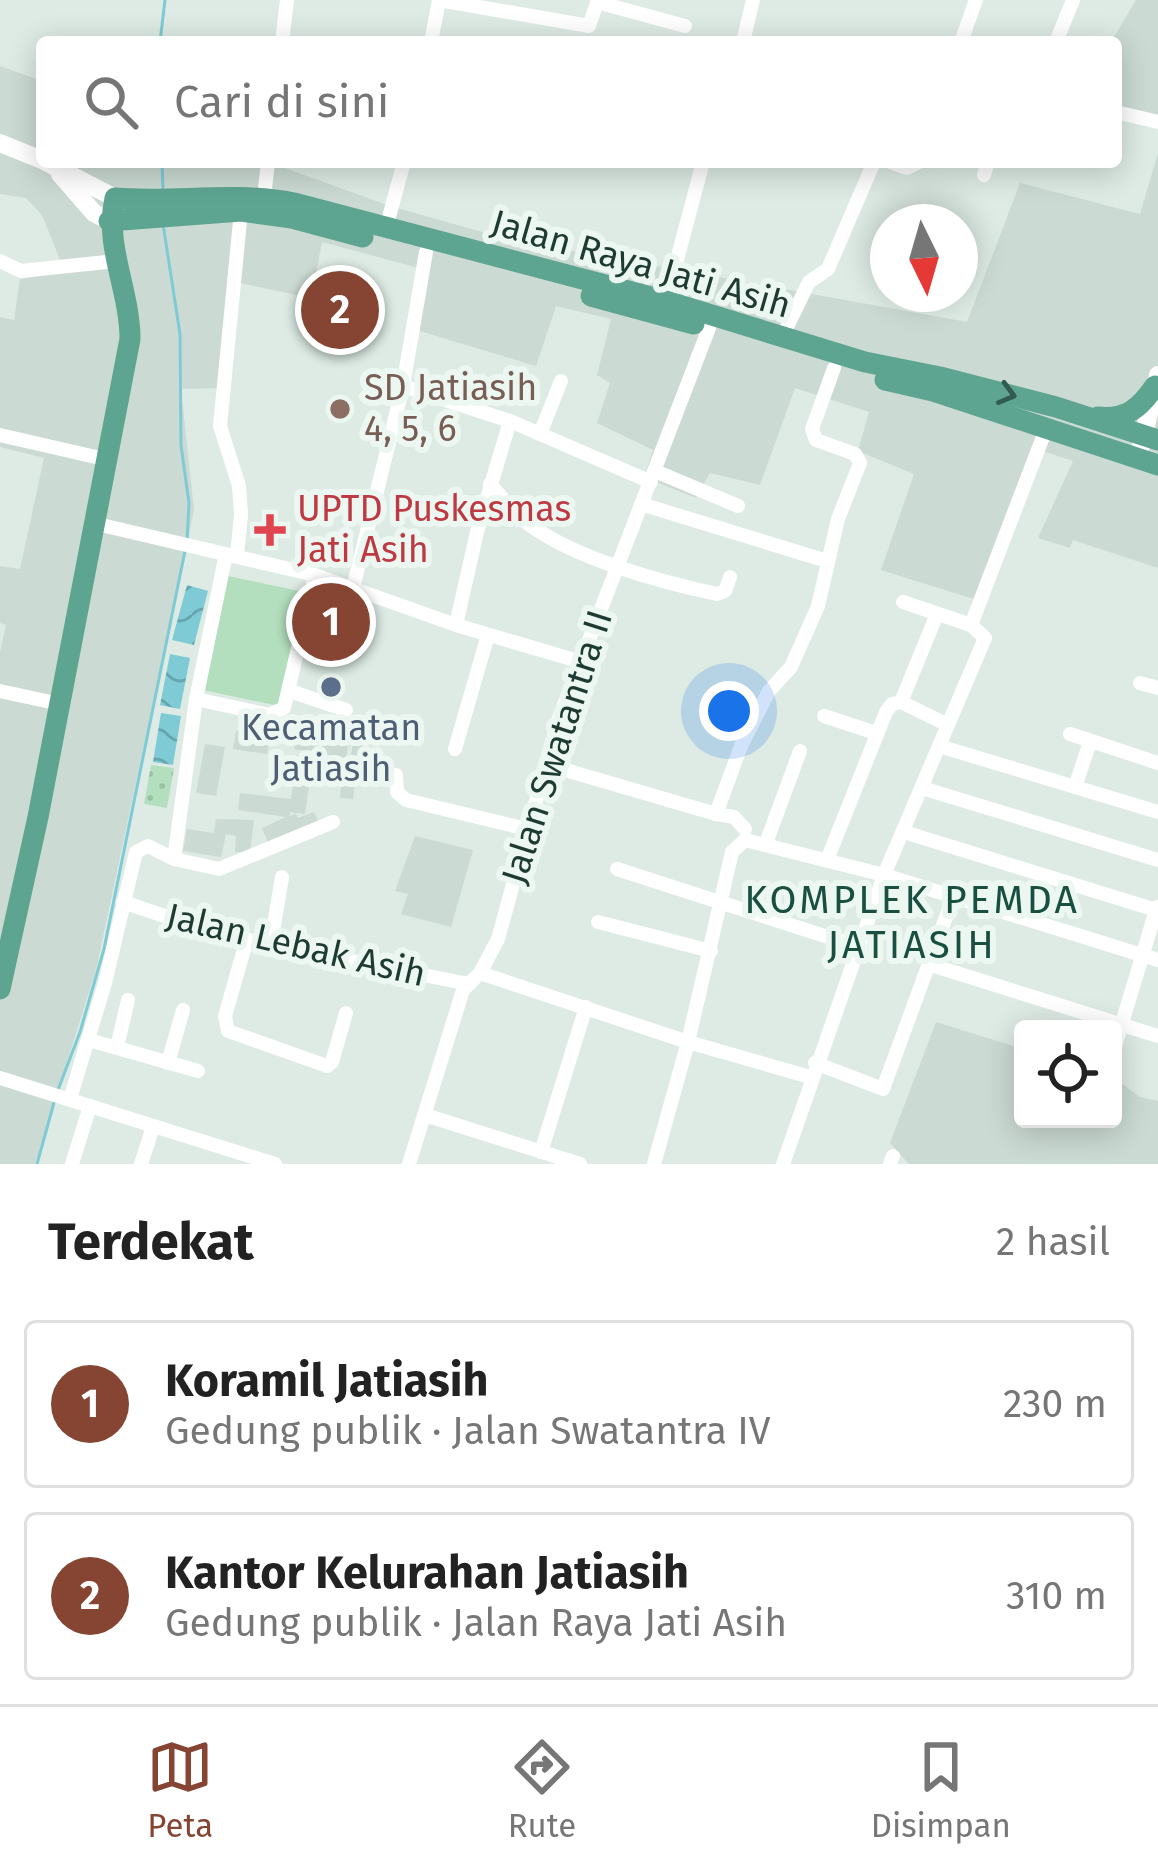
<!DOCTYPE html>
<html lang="id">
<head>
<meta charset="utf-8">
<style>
  :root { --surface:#fff; --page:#f6f6f6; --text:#222; --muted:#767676; --line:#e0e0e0; --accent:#854532 }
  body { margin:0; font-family:"Fira Sans",sans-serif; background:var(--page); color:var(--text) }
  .controls { position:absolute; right:36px; bottom:36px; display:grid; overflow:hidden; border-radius:12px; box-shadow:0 6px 30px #0003 }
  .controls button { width:108px; height:108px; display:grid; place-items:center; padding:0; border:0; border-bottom:3px solid var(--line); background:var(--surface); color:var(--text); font:60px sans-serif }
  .compass { position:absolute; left:870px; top:204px; width:108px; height:108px; border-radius:50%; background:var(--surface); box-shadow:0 6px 30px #0003; rotate:175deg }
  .you { position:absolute; left:729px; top:711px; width:42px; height:42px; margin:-30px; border:9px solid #fff; border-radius:50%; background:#1a73e8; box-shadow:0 0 0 18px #1a73e833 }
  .badge { display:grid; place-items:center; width:78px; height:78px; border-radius:50%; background:var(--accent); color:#fff; font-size:39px; font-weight:700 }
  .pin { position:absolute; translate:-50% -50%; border:6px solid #fff; box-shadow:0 3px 12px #0006 }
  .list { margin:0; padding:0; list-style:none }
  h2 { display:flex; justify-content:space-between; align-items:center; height:156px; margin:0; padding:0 48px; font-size:51px }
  h2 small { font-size:39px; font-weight:400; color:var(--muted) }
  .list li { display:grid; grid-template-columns:78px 1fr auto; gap:36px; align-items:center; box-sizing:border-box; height:168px; margin:0 24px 24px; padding:0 24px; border:3px solid var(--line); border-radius:12px }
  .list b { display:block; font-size:45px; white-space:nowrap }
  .list p { margin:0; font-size:39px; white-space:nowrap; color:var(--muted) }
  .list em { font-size:39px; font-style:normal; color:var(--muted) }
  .icon { flex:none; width:66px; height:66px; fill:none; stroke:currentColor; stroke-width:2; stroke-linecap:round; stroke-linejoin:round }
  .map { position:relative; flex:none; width:1158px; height:1164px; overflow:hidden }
  .search { position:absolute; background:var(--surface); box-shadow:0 6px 30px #0003; left:36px; right:36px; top:36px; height:132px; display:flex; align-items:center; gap:30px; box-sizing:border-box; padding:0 42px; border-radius:12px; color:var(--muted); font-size:45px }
  .sheet { height:540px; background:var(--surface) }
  nav { display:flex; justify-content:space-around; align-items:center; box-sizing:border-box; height:168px; border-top:3px solid var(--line); background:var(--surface); font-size:33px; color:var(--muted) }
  nav a { display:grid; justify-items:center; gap:6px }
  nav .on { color:var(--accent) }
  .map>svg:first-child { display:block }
</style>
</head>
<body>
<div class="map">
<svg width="1158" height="1164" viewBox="0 0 1158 1164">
  <defs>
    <pattern id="grass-dots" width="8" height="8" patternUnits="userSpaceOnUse" patternTransform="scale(3)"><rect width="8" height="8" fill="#b3dfbe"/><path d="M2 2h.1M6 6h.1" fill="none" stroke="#9ac0a4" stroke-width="1.8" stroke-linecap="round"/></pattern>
    <pattern id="water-waves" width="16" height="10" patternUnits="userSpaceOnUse" patternTransform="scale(3)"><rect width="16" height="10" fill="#7ecbd6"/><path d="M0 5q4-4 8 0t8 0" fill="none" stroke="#67a6ae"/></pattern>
  </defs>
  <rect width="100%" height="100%" fill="#ddebe4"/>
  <g fill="#cbdad3">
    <path d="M 1136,0 L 1158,0 L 1158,120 L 1116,108 L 1116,42 L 1111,42 Z"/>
    <path d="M 0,66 L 42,81 L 42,162 L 268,162 L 390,206 L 507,239 L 967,322 L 1020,183 L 1140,214 L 1158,153 L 1158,568 L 1073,540 L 1070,548 L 1038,538 L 1073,461 L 1040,450 L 977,600 L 881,570 L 914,474 L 858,451 L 869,412 L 795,388 L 760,485 L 710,473 L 696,498 L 644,477 L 653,450 L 597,423 L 610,383 L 597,375 L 611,319 L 556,306 L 536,366 L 410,328 L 419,268 L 322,242 L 311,298 L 231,281 L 219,388 L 181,389 L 194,510 L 96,970 L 35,1164 L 0,1164 L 0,652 L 6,625 L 0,623 L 0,566 L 20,569 L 44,458 L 0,447 L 0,317 L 14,320 L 20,279 L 65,272 L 42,215 L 26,198 L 0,194 Z"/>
    <path d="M 297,730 L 349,739 L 346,758 L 294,749 Z"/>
    <path d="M 236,731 L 270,736 L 267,754 L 233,749 Z"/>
    <path d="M 353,740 L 367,741 L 364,775 L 356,775 L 353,799 L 340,798 L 343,768 L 350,768 Z"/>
    <path d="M 205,744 L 225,747 L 216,796 L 196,793 Z"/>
    <path d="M 297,755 L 313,757 L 305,814 L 290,812 L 289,816 L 296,814 L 298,818 L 314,812 L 320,826 L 270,847 L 262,828 L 286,817 L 238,810 L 240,793 L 291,799 Z"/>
    <path d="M 216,819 L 254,820 L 250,853 L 235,852 L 236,836 L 226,834 L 221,857 L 183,851 L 187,829 L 214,833 Z"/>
    <path d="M 415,836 L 473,850 L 451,927 L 401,914 L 408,894 L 395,891 Z"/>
    <path d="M 936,1022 L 1023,1049 L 1023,1119 L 1113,1119 L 1113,1077 L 1140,1097 L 1158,1101 L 1158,1164 L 909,1164 L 890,1143 Z"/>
  </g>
  <path fill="url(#grass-dots)" d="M 151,765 L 174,768 L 167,808 L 144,804 Z"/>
  <path fill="#b3dfbe" d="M 228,576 L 304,592 L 279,706 L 203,690 Z"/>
  <g fill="url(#water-waves)">
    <path d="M 187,585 L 208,591 L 194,645 L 172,640 Z"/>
    <path d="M 170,654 L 190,658 L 180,709 L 160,705 Z"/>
    <path d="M 161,713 L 181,716 L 173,765 L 153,762 Z"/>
  </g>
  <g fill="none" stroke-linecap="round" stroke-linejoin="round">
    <g stroke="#7ecbd6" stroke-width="3">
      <path d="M 160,42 L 165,0"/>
      <path d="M 162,162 L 163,190"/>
      <path d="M 163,224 L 180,334 L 181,445 L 189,503 L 187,542"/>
      <path d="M 58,1090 L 80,1032 L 104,949 L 185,551"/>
      <path d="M 37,1164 L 55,1099"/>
    </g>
    <g stroke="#fff" stroke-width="14">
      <path d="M 597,2 L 685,26"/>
      <path d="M 282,42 L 287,0"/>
      <path d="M 431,42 L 439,0 L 589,26 L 598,0"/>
      <path d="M 743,42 L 753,0"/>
      <path d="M 961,42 L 976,0"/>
      <path d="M 1056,42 L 1073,0"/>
      <path d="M 1116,112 L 1158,122"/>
      <path d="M 890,162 L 907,168 L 919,162"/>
      <path d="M 984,175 L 988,162"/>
      <path d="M 264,197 L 268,162"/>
      <path d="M 386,228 L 404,162"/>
      <path d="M 0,261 L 21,271 L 116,261"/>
      <path d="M 666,301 L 703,162"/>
      <path d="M 782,337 L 809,282 L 828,269 L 874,162"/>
      <path d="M 403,386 L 510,421 L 651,482"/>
      <path d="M 540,434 L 561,381"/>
      <path d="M 0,435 L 109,460"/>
      <path d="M 655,471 L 738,506"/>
      <path d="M 490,484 C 503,498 514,514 530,525 C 576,559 661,582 717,594 L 725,591 L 730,577"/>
      <path d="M 641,504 L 827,561"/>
      <path d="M 97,524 L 315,575 L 456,625 L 578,661"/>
      <path d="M 237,556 L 241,515 L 239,486 L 220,426 L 241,211"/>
      <path d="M 353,588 L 403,386 L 426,252"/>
      <path d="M 456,625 L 477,532 L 510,421"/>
      <path d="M 971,625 L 1046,429"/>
      <path d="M 1140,683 L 1158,688"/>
      <path d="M 0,691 L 60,704"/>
      <path d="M 290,691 L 346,710"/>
      <path d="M 196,699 L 269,715 L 284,708 L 315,575"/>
      <path d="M 901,702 L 948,725"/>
      <path d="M 824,716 L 876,733"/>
      <path d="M 1070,734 L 1158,763"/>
      <path d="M 939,746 L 1158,812"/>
      <path d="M 455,749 L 488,635"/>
      <path d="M 545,764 L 716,814 L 741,746 L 769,691 L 791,667 L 818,606 L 838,519 L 860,463 L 855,454 L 816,440 L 812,429 L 834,368"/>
      <path d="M 396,775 L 397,792 L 406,800 L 527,829"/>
      <path d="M 1075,787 L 1090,742"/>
      <path d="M 922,788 L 1158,860"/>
      <path d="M 716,814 L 734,817 L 745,829"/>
      <path d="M 904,832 L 1156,910"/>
      <path d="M 766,843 L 800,751"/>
      <path d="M 174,859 L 219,869 L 333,822"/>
      <path d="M 827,860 L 886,712 L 892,704 L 901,702 L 937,614"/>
      <path d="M 617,869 L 859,947"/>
      <path d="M 123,902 L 221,935 L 469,984"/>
      <path d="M 598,922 L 711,951"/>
      <path d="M 247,939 L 225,1016 L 228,1031 L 327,1066 L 332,1062 L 346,1013"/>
      <path d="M 271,943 L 282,877"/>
      <path d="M 928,964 L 1158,1036"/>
      <path d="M 480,973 L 688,1042 L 810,1077"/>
      <path d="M 89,1040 L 198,1071"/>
      <path d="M 117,1047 L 128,1000"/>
      <path d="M 1113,1053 L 1157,907"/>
      <path d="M 168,1063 L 183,1010"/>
      <path d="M 815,1063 L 883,1089 L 953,898"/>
      <path d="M 0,1078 L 275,1164"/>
      <path d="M 70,1099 L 105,983 L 136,852 L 148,846 L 174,859 L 196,699 L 226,554"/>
      <path d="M 425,1115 L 580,1164"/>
      <path d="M 541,1152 L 586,1007"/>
      <path d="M 72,1164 L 90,1106"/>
      <path d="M 141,1164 L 153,1127"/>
      <path d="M 409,1164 L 463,990 L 480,973 L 498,939 L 558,721 L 709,328"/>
      <path d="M 654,1164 L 688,1042 L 732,852 L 745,840 L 884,875 L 1158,960"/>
      <path d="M 783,1164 L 884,875 L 985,638 L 971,625 L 903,602"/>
      <path d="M 890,1164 L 893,1156"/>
    </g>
    <g stroke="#fff" stroke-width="18">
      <path d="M 0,143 L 42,160"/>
      <path d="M 46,162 L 115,198"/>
      <path d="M 60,174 L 94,213 L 109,221"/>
      <path d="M 1141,446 L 1158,375"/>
    </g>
    <g stroke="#5da591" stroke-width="21">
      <path d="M 109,221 L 241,211 L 292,218 L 363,237"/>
      <path d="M 591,296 L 694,324"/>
      <path d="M 885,380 L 933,391 L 1158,465"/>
      <path d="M 1098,417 C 1126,420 1140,408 1155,386"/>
      <path d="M 0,989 L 38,817 L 130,339 C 130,290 104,246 115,198 C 175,203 233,191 294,203 L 666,301 L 865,362 L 940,377 L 1056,407 L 1158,440"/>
    </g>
  </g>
  <defs><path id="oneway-chevron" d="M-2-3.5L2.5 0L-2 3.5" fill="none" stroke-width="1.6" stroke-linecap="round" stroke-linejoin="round" transform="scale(3)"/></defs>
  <use stroke="#305b4e" href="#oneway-chevron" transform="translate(1007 394) rotate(15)"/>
  <circle fill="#8d6e63" stroke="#edf7f2" stroke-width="4.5" cx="340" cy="409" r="12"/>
  <path fill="#e0444e" stroke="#edf7f2" stroke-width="4.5" d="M264 512h12v12h12v12h-12v12h-12v-12h-12v-12h12z"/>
  <circle fill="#5c6f8a" stroke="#edf7f2" stroke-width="4.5" cx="331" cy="687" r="12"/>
  <g text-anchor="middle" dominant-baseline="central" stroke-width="12" stroke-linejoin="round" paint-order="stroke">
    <g font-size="36" fill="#1d3b32" stroke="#edf7f2">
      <text transform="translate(641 264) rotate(16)">Jalan Raya Jati Asih</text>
      <text transform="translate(557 747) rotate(-72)">Jalan Swatantra II</text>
      <text transform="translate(296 945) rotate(13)">Jalan Lebak Asih</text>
    </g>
    <g font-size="36" fill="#785e54" stroke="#edf7f2" text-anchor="start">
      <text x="364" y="388">SD Jatiasih<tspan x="364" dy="41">4, 5, 6</tspan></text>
    </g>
    <g font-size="36" fill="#be3a42" stroke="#edf7f2" text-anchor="start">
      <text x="297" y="509">UPTD Puskesmas<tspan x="297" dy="41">Jati Asih</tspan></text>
    </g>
    <g font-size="36" fill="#4e5e75" stroke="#edf7f2">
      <text x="331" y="728">Kecamatan<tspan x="331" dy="41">Jatiasih</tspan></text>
    </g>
    <g font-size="39" letter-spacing="3" fill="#184f40" stroke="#edf7f2">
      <text x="912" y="900">KOMPLEK PEMDA<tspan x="912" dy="45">JATIASIH</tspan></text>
    </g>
  </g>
</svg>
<div class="controls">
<button><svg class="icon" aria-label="locate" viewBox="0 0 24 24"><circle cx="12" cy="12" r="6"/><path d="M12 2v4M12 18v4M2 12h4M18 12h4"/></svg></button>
</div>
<svg class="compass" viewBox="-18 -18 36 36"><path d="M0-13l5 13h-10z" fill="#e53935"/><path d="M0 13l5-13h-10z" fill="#767676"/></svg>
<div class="you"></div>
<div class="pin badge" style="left:331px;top:622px">1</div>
<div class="pin badge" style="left:340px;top:310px">2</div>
<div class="search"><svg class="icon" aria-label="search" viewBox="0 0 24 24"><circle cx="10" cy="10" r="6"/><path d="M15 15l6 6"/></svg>Cari di sini</div>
</div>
<section class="sheet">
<h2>Terdekat<small>2 hasil</small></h2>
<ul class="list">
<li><span class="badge">1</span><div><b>Koramil Jatiasih</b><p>Gedung publik · Jalan Swatantra IV</p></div><em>230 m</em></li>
<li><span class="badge">2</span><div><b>Kantor Kelurahan Jatiasih</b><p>Gedung publik · Jalan Raya Jati Asih</p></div><em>310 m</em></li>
</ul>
</section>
<nav>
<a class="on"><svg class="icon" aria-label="map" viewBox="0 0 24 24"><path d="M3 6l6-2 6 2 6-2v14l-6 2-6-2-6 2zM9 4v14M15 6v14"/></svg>Peta</a>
<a><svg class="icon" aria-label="directions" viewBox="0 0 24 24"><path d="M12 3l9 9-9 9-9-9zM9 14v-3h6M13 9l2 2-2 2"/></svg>Rute</a>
<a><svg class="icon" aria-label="saved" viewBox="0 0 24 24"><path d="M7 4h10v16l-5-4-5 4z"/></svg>Disimpan</a>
</nav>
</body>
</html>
